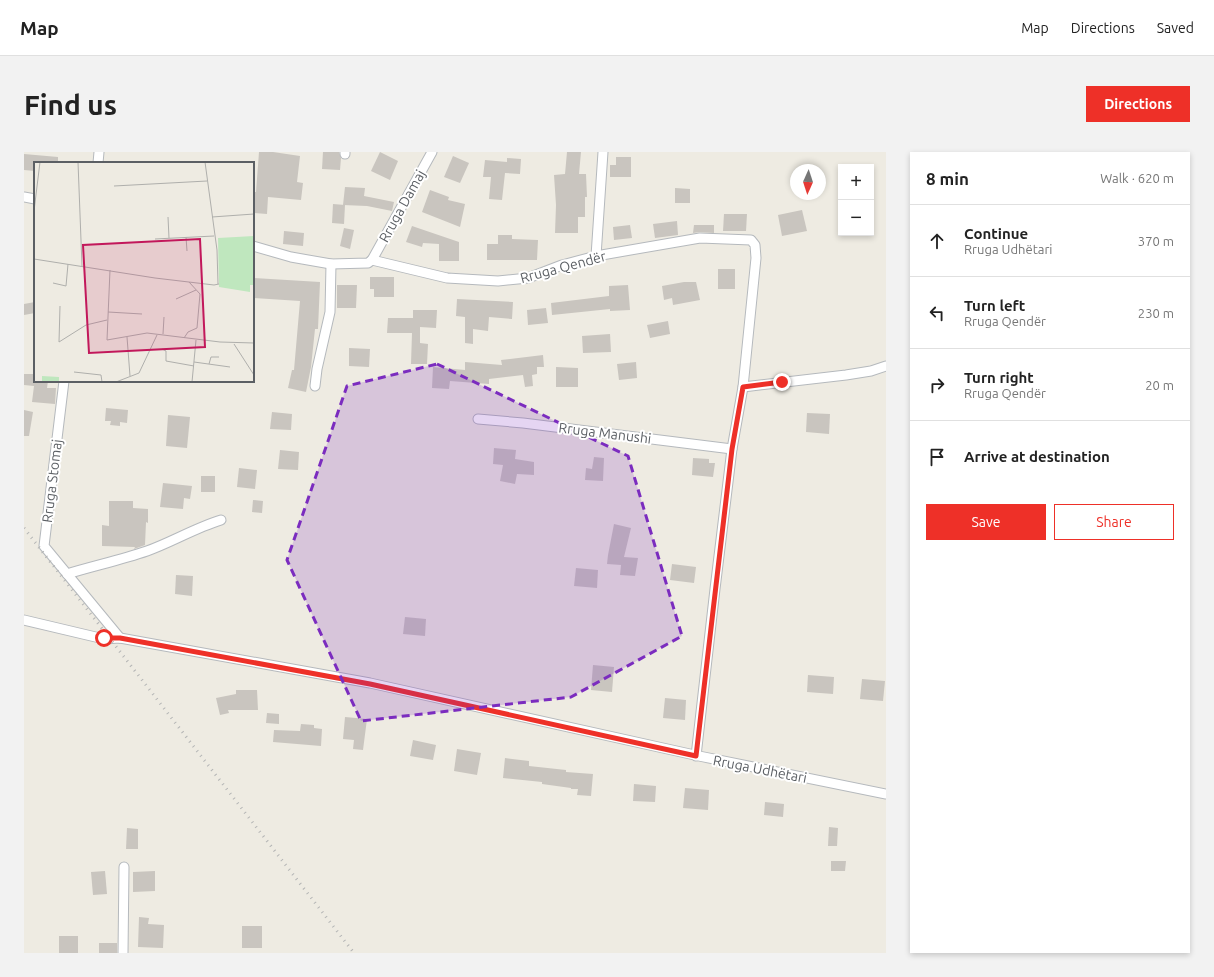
<!DOCTYPE html>
<html lang="en">
<head>
<meta charset="utf-8">
<style>
  :root { --surface:#fff; --page:#f2f2f2; --text:#222; --muted:#767676; --line:#e0e0e0; --accent:#ee3028 }
  body { margin:0; font-family:Ubuntu,sans-serif; background:var(--page); color:var(--text) }
  .controls { position:absolute; right:12px; top:12px; display:grid; overflow:hidden; border-radius:0px; box-shadow:0 2px 6px #0003 }
  .controls button { width:36px; height:36px; display:grid; place-items:center; padding:0; border:0; border-bottom:1px solid var(--line); background:var(--surface); color:var(--text); font:20px sans-serif }
  .compass { position:absolute; left:766px; top:12px; width:36px; height:36px; border-radius:50%; background:var(--surface); box-shadow:0 2px 6px #0003; rotate:183deg }
  .stop { position:absolute; width:12px; height:12px; margin:-9px; border:3px solid #ee3028; border-radius:50%; background:#fff }
  .stop.end { background:#ee3028; border-color:#fff; box-shadow:0 1px 4px #0008 }
  .list { margin:0; padding:0; list-style:none }
  h2 { display:flex; justify-content:space-between; align-items:center; height:52px; margin:0; padding:0 16px; font-size:17px }
  h2 small { font-size:13px; font-weight:400; color:var(--muted) }
  .list li { display:grid; grid-template-columns:26px 1fr auto; gap:12px; align-items:center; box-sizing:border-box; height:72px; padding:0 16px; border-top:1px solid var(--line) }
  .list b { display:block; font-size:15px; white-space:nowrap }
  .list p { margin:0; font-size:13px; white-space:nowrap; color:var(--muted) }
  .list em { font-size:13px; font-style:normal; color:var(--muted) }
  .actions { display:flex; gap:8px; padding:12px 16px }
  .actions a { flex:1; padding:9px 0; border:1px solid var(--accent); border-radius:0px; text-align:center; font-size:14px; color:var(--accent) }
  .actions .main { background:var(--accent); color:#fff }
  .icon { flex:none; width:22px; height:22px; fill:none; stroke:currentColor; stroke-width:2; stroke-linecap:round; stroke-linejoin:round }
  .map { position:relative; flex:none; width:862px; height:801px; overflow:hidden; border-radius:0px }
  header { display:flex; align-items:center; gap:24px; box-sizing:border-box; height:56px; padding:0 20px; background:var(--surface); border-bottom:1px solid var(--line) }
  header strong { font-size:19px }
  nav { display:flex; gap:22px; margin-inline-start:auto; font-size:14px }
  .intro { display:flex; align-items:center; justify-content:space-between; box-sizing:border-box; height:96px; padding:0 24px }
  h1 { margin:0; font-size:28px }
  .button { padding:10px 18px; border-radius:0px; background:var(--accent); color:#fff; font-size:14px; font-weight:700 }
  main { display:flex; gap:24px; padding:0 24px }
  aside { flex:1; background:var(--surface); border-radius:0px; box-shadow:0 2px 6px #0003 }
  .map>svg:first-child { display:block }
</style>
</head>
<body>
<header>
<strong>Map</strong>
<nav><a>Map</a><a>Directions</a><a>Saved</a></nav>
</header>
<div class="intro"><h1>Find us</h1><a class="button">Directions</a></div>
<main>
<div class="map">
<svg width="862" height="801" viewBox="0 0 862 801">
  <rect width="100%" height="100%" fill="#eeebe2"/>
  <g fill="#c9c5bf">
    <path d="M 235,0 L 249,0 L 276,4 L 273,30 L 279,31 L 277,48 L 244,45 L 243,62 L 229,61 L 229,40 L 232,40 Z"/>
    <path d="M 299,0 L 315,0 L 317,6 L 316,18 L 298,17 Z"/>
    <path d="M 356,0 L 374,9 L 366,28 L 347,19 Z"/>
    <path d="M 543,0 L 557,0 L 555,22 L 562,22 L 563,45 L 561,45 L 561,65 L 554,65 L 554,81 L 531,81 L 532,53 L 530,23 L 541,22 Z"/>
    <path d="M 0,2 L 34,5 L 34,11 L 11,11 L 11,19 L 0,18 Z"/>
    <path d="M 429,4 L 445,11 L 436,31 L 420,25 Z"/>
    <path d="M 592,5 L 607,5 L 607,25 L 586,25 L 586,13 L 592,13 Z"/>
    <path d="M 483,6 L 497,7 L 496,22 L 481,21 L 478,48 L 465,47 L 467,25 L 459,25 L 461,8 L 483,10 Z"/>
    <path d="M 321,35 L 341,36 L 340,44 L 370,50 L 368,59 L 343,54 L 319,53 Z"/>
    <path d="M 651,36 L 666,37 L 666,51 L 651,51 Z"/>
    <path d="M 406,38 L 425,45 L 424,48 L 441,52 L 436,75 L 398,60 Z"/>
    <path d="M 309,52 L 321,53 L 320,72 L 308,71 Z"/>
    <path d="M 778,58 L 783,79 L 758,84 L 754,63 Z"/>
    <path d="M 700,62 L 723,62 L 722,79 L 699,79 Z"/>
    <path d="M 653,69 L 654,83 L 631,86 L 629,72 Z"/>
    <path d="M 606,73 L 608,86 L 590,88 L 589,75 Z"/>
    <path d="M 670,73 L 690,73 L 690,81 L 676,80 L 669,81 Z"/>
    <path d="M 388,74 L 435,90 L 435,109 L 415,109 L 415,92 L 399,91 L 398,95 L 382,90 Z"/>
    <path d="M 320,76 L 330,78 L 326,97 L 316,94 Z"/>
    <path d="M 260,79 L 280,81 L 279,94 L 259,92 Z"/>
    <path d="M 474,83 L 488,83 L 488,87 L 514,88 L 513,108 L 463,108 L 463,92 L 474,92 Z"/>
    <rect x="694" y="117" width="17" height="20"/>
    <path d="M 346,125 L 370,125 L 370,145 L 350,145 L 350,137 L 346,137 Z"/>
    <path d="M 229,126 L 296,130 L 294,177 L 291,177 L 287,215 L 282,240 L 264,236 L 268,218 L 270,218 L 276,149 L 229,146 Z"/>
    <path d="M 660,130 L 672,130 L 676,148 L 649,153 L 648,146 L 640,148 L 638,134 Z"/>
    <path d="M 313,133 L 333,133 L 332,156 L 313,156 Z"/>
    <path d="M 604,133 L 606,158 L 586,159 L 586,157 L 528,163 L 527,151 L 585,144 L 585,134 Z"/>
    <path d="M 433,147 L 489,150 L 488,167 L 465,165 L 464,179 L 449,177 L 449,192 L 441,191 L 441,165 L 432,164 Z"/>
    <path d="M 11,150 L 11,161 L 0,163 L 0,152 Z"/>
    <path d="M 522,156 L 524,171 L 504,173 L 503,158 Z"/>
    <path d="M 389,158 L 413,158 L 412,176 L 396,175 L 396,191 L 404,192 L 403,212 L 387,212 L 388,181 L 363,181 L 364,166 L 389,166 Z"/>
    <path d="M 644,169 L 646,182 L 626,186 L 623,173 Z"/>
    <path d="M 586,182 L 587,200 L 559,201 L 558,184 Z"/>
    <path d="M 325,196 L 346,197 L 345,215 L 325,214 Z"/>
    <path d="M 519,203 L 520,215 L 513,215 L 513,222 L 508,223 L 509,234 L 501,235 L 499,223 L 465,227 L 465,232 L 426,229 L 425,237 L 408,236 L 409,215 L 441,218 L 441,210 L 478,213 L 477,208 Z"/>
    <path d="M 612,210 L 613,226 L 595,228 L 593,212 Z"/>
    <path d="M 532,215 L 554,216 L 554,235 L 532,235 Z"/>
    <path d="M 0,222 L 11,222 L 11,229 L 24,229 L 23,236 L 32,236 L 31,252 L 8,250 L 10,234 L 0,233 Z"/>
    <path d="M 82,256 L 104,258 L 103,271 L 96,270 L 96,274 L 86,273 L 87,269 L 81,269 Z"/>
    <path d="M 0,258 L 9,260 L 5,284 L 0,284 Z"/>
    <path d="M 248,260 L 268,262 L 267,278 L 246,277 Z"/>
    <path d="M 783,261 L 806,262 L 805,282 L 782,280 Z"/>
    <path d="M 144,263 L 166,265 L 163,296 L 142,294 Z"/>
    <path d="M 470,296 L 492,298 L 491,307 L 510,310 L 510,323 L 493,322 L 491,332 L 476,329 L 479,313 L 469,312 Z"/>
    <path d="M 256,298 L 275,300 L 274,318 L 254,317 Z"/>
    <path d="M 570,305 L 580,306 L 579,329 L 561,328 L 562,316 L 568,317 Z"/>
    <path d="M 669,306 L 685,307 L 685,311 L 691,311 L 689,325 L 668,323 Z"/>
    <path d="M 215,316 L 233,318 L 231,337 L 213,335 Z"/>
    <rect x="177" y="324" width="14" height="16"/>
    <path d="M 139,331 L 168,334 L 166,347 L 160,346 L 159,357 L 136,355 Z"/>
    <path d="M 229,348 L 239,349 L 238,361 L 228,360 Z"/>
    <path d="M 85,349 L 109,349 L 109,356 L 124,357 L 124,371 L 122,370 L 121,393 L 110,397 L 111,395 L 78,394 L 78,373 L 85,374 Z"/>
    <path d="M 590,372 L 607,376 L 600,405 L 614,406 L 611,424 L 596,423 L 597,413 L 583,412 L 584,403 Z"/>
    <path d="M 648,412 L 672,415 L 670,431 L 646,428 Z"/>
    <path d="M 552,416 L 574,418 L 573,436 L 550,434 Z"/>
    <path d="M 152,423 L 169,424 L 168,444 L 151,442 Z"/>
    <path d="M 381,465 L 402,467 L 401,484 L 379,482 Z"/>
    <path d="M 569,513 L 590,515 L 588,540 L 567,538 Z"/>
    <path d="M 784,523 L 810,525 L 809,542 L 783,540 Z"/>
    <path d="M 838,527 L 861,529 L 859,549 L 836,547 Z"/>
    <path d="M 212,538 L 233,538 L 234,558 L 204,558 L 205,561 L 196,563 L 192,546 L 212,542 Z"/>
    <path d="M 641,546 L 662,548 L 661,568 L 639,566 Z"/>
    <path d="M 243,561 L 255,562 L 255,572 L 242,571 Z"/>
    <path d="M 321,565 L 343,567 L 339,598 L 329,597 L 330,588 L 319,587 Z"/>
    <path d="M 277,572 L 290,573 L 290,576 L 298,577 L 297,594 L 249,590 L 250,578 L 276,579 Z"/>
    <path d="M 389,588 L 412,593 L 409,608 L 386,604 Z"/>
    <path d="M 433,597 L 457,601 L 453,623 L 430,619 Z"/>
    <path d="M 481,606 L 505,609 L 505,614 L 542,618 L 542,620 L 569,622 L 567,644 L 553,643 L 554,637 L 547,637 L 547,636 L 518,632 L 518,630 L 479,626 Z"/>
    <path d="M 610,632 L 632,634 L 631,650 L 609,649 Z"/>
    <path d="M 661,636 L 685,638 L 684,658 L 659,656 Z"/>
    <path d="M 741,650 L 760,652 L 759,665 L 740,663 Z"/>
    <path d="M 805,675 L 814,676 L 813,694 L 804,694 Z"/>
    <path d="M 103,676 L 114,677 L 114,697 L 102,697 Z"/>
    <path d="M 807,709 L 822,709 L 821,719 L 807,719 Z"/>
    <path d="M 81,719 L 83,742 L 69,743 L 67,720 Z"/>
    <path d="M 131,719 L 131,739 L 109,740 L 109,720 Z"/>
    <path d="M 115,765 L 125,766 L 124,772 L 140,773 L 139,796 L 114,795 Z"/>
    <rect x="218" y="774" width="20" height="22"/>
    <rect x="35" y="784" width="19" height="17"/>
    <rect x="75" y="791" width="18" height="10"/>
  </g>
  <g fill="none" stroke-linecap="round" stroke-linejoin="round">
    <defs>
      <g id="minor">
        <path d="M 321,2 L 321,0"/>
        <path d="M 74,11 L 75,0"/>
        <path d="M 0,45 L 11,47"/>
        <path d="M 229,94 L 267,105 L 307,112 L 344,111 L 348,108 L 423,126 L 474,129 L 504,126 L 538,113 L 572,104 L 676,86 L 727,88 L 731,93 L 732,106 L 719,235 L 708,297 L 691,437 L 672,604"/>
        <path d="M 572,104 L 579,0"/>
        <path d="M 348,108 L 408,0"/>
        <path d="M 40,229 L 20,394 L 96,486"/>
        <path d="M 291,234 L 293,217 L 306,160 L 307,112"/>
        <path d="M 719,235 L 822,223 L 847,219 L 862,214"/>
        <path d="M 454,267 L 499,271 L 708,297"/>
        <path d="M 43,422 C 69,414 97,408 123,399 C 148,390 171,376 197,368"/>
        <path d="M 0,468 L 80,487 L 96,486 L 346,531 L 675,604 L 862,642"/>
        <path d="M 99,801 L 100,715"/>
      </g>
    </defs>
    <use href="#minor" stroke="#b5b9bd" stroke-width="11"/>
    <use href="#minor" stroke="#fff" stroke-width="9"/>
    <path stroke="#b4b5b5" stroke-width="3" stroke-dasharray="1 5" stroke-linecap="butt" d="M 0,376 L 330,801"/>
  </g>
  <g fill="none" stroke-linecap="round" stroke-linejoin="round">
    <path stroke="#ee3028" stroke-width="5" d="M 80,486 L 96,486 L 346,532 L 672,604 L 708,297 L 719,235 L 758,230"/>
  </g>
  <path fill="#7b2cbf" fill-opacity="0.2" stroke="#7b2cbf" stroke-width="3" stroke-dasharray="8 5" stroke-linejoin="round" d="M 413,212 L 604,304 L 658,484 L 547,545 L 337,569 L 263,408 L 323,234 Z"/>
  <g text-anchor="middle" dominant-baseline="central" stroke-width="4" stroke-linejoin="round" paint-order="stroke">
    <g font-size="14" fill="#5b5f64" stroke="#fff">
      <text transform="translate(378 54) rotate(-61)">Rruga Damaj</text>
      <text transform="translate(539 115) rotate(-15)">Rruga Qendër</text>
      <text transform="translate(581 281) rotate(7)">Rruga Manushi</text>
      <text transform="translate(28 329) rotate(-83)">Rruga Stomaj</text>
      <text transform="translate(736 617) rotate(11)">Rruga Udhëtari</text>
    </g>
  </g>
  <g transform="translate(10 10)">
    <rect width="220" height="220" fill="#eeebe2"/>
    <path d="M 220,74 L 220,123 L 216,123 L 216,130 L 185,125 L 184,76 ZM 8,214 L 25,215 L 25,220 L 8,220 Z" fill="#bfe7be"/>
    <path fill="none" stroke="#afafac" stroke-width="1" d="M 44,0 L 48,104M 171,0 L 183,88 L 184,122M 80,24 L 173,19M 0,49 L 6,0M 134,55 L 135,76M 178,55 L 220,52M 152,75 L 153,89M 121,77 L 180,74M 0,97 L 121,116 L 180,123 L 185,122M 76,108 L 73,178 L 113,171 L 186,180 L 220,181M 19,121 L 32,124 L 34,102M 142,137 L 162,128M 26,144 L 25,180 L 52,163 L 73,158M 74,150 L 108,152M 129,172 L 130,155M 93,175 L 96,214M 150,176 L 154,170 L 163,166 L 166,132 L 155,120M 200,182 L 220,213M 128,187 L 132,189 L 132,199 L 160,204M 160,200 L 196,205M 175,202 L 177,195 L 185,195M 40,210 L 67,213 L 68,220M 82,220 L 105,211 L 123,173M 158,220 L 162,178"/>
    <path fill="#c2185b" fill-opacity="0.15" stroke="#c2185b" stroke-width="2" d="M 166,77 L 171,185 L 55,191 L 49,83 Z"/>
    <rect width="220" height="220" fill="none" stroke="#5b5f64" stroke-width="2"/>
  </g>
</svg>
<div class="controls">
<button>+</button>
<button>−</button>
</div>
<svg class="compass" viewBox="-18 -18 36 36"><path d="M0-13l5 13h-10z" fill="#e53935"/><path d="M0 13l5-13h-10z" fill="#767676"/></svg>
<div class="stop" style="left:80px;top:486px"></div>
<div class="stop end" style="left:758px;top:230px"></div>
</div>
<aside>
<h2>8 min<small>Walk · 620 m</small></h2>
<ul class="list">
<li><svg class="icon" aria-label="ahead" viewBox="0 0 24 24"><path d="M12 20V5M6 11l6-6 6 6"/></svg><div><b>Continue</b><p>Rruga Udhëtari</p></div><em>370 m</em></li>
<li><svg class="icon" aria-label="left" viewBox="0 0 24 24"><path d="M17 20v-9H6M10 6l-5 5 5 5"/></svg><div><b>Turn left</b><p>Rruga Qendër</p></div><em>230 m</em></li>
<li><svg class="icon" aria-label="right" viewBox="0 0 24 24"><path d="M7 20v-9h11M14 6l5 5-5 5"/></svg><div><b>Turn right</b><p>Rruga Qendër</p></div><em>20 m</em></li>
<li><svg class="icon" aria-label="arrive" viewBox="0 0 24 24"><path d="M6 21V4h12l-3 4 3 4H6"/></svg><div><b>Arrive at destination</b></div></li>
</ul>
<div class="actions"><a class="main">Save</a><a>Share</a></div>
</aside>
</main>
</body>
</html>
